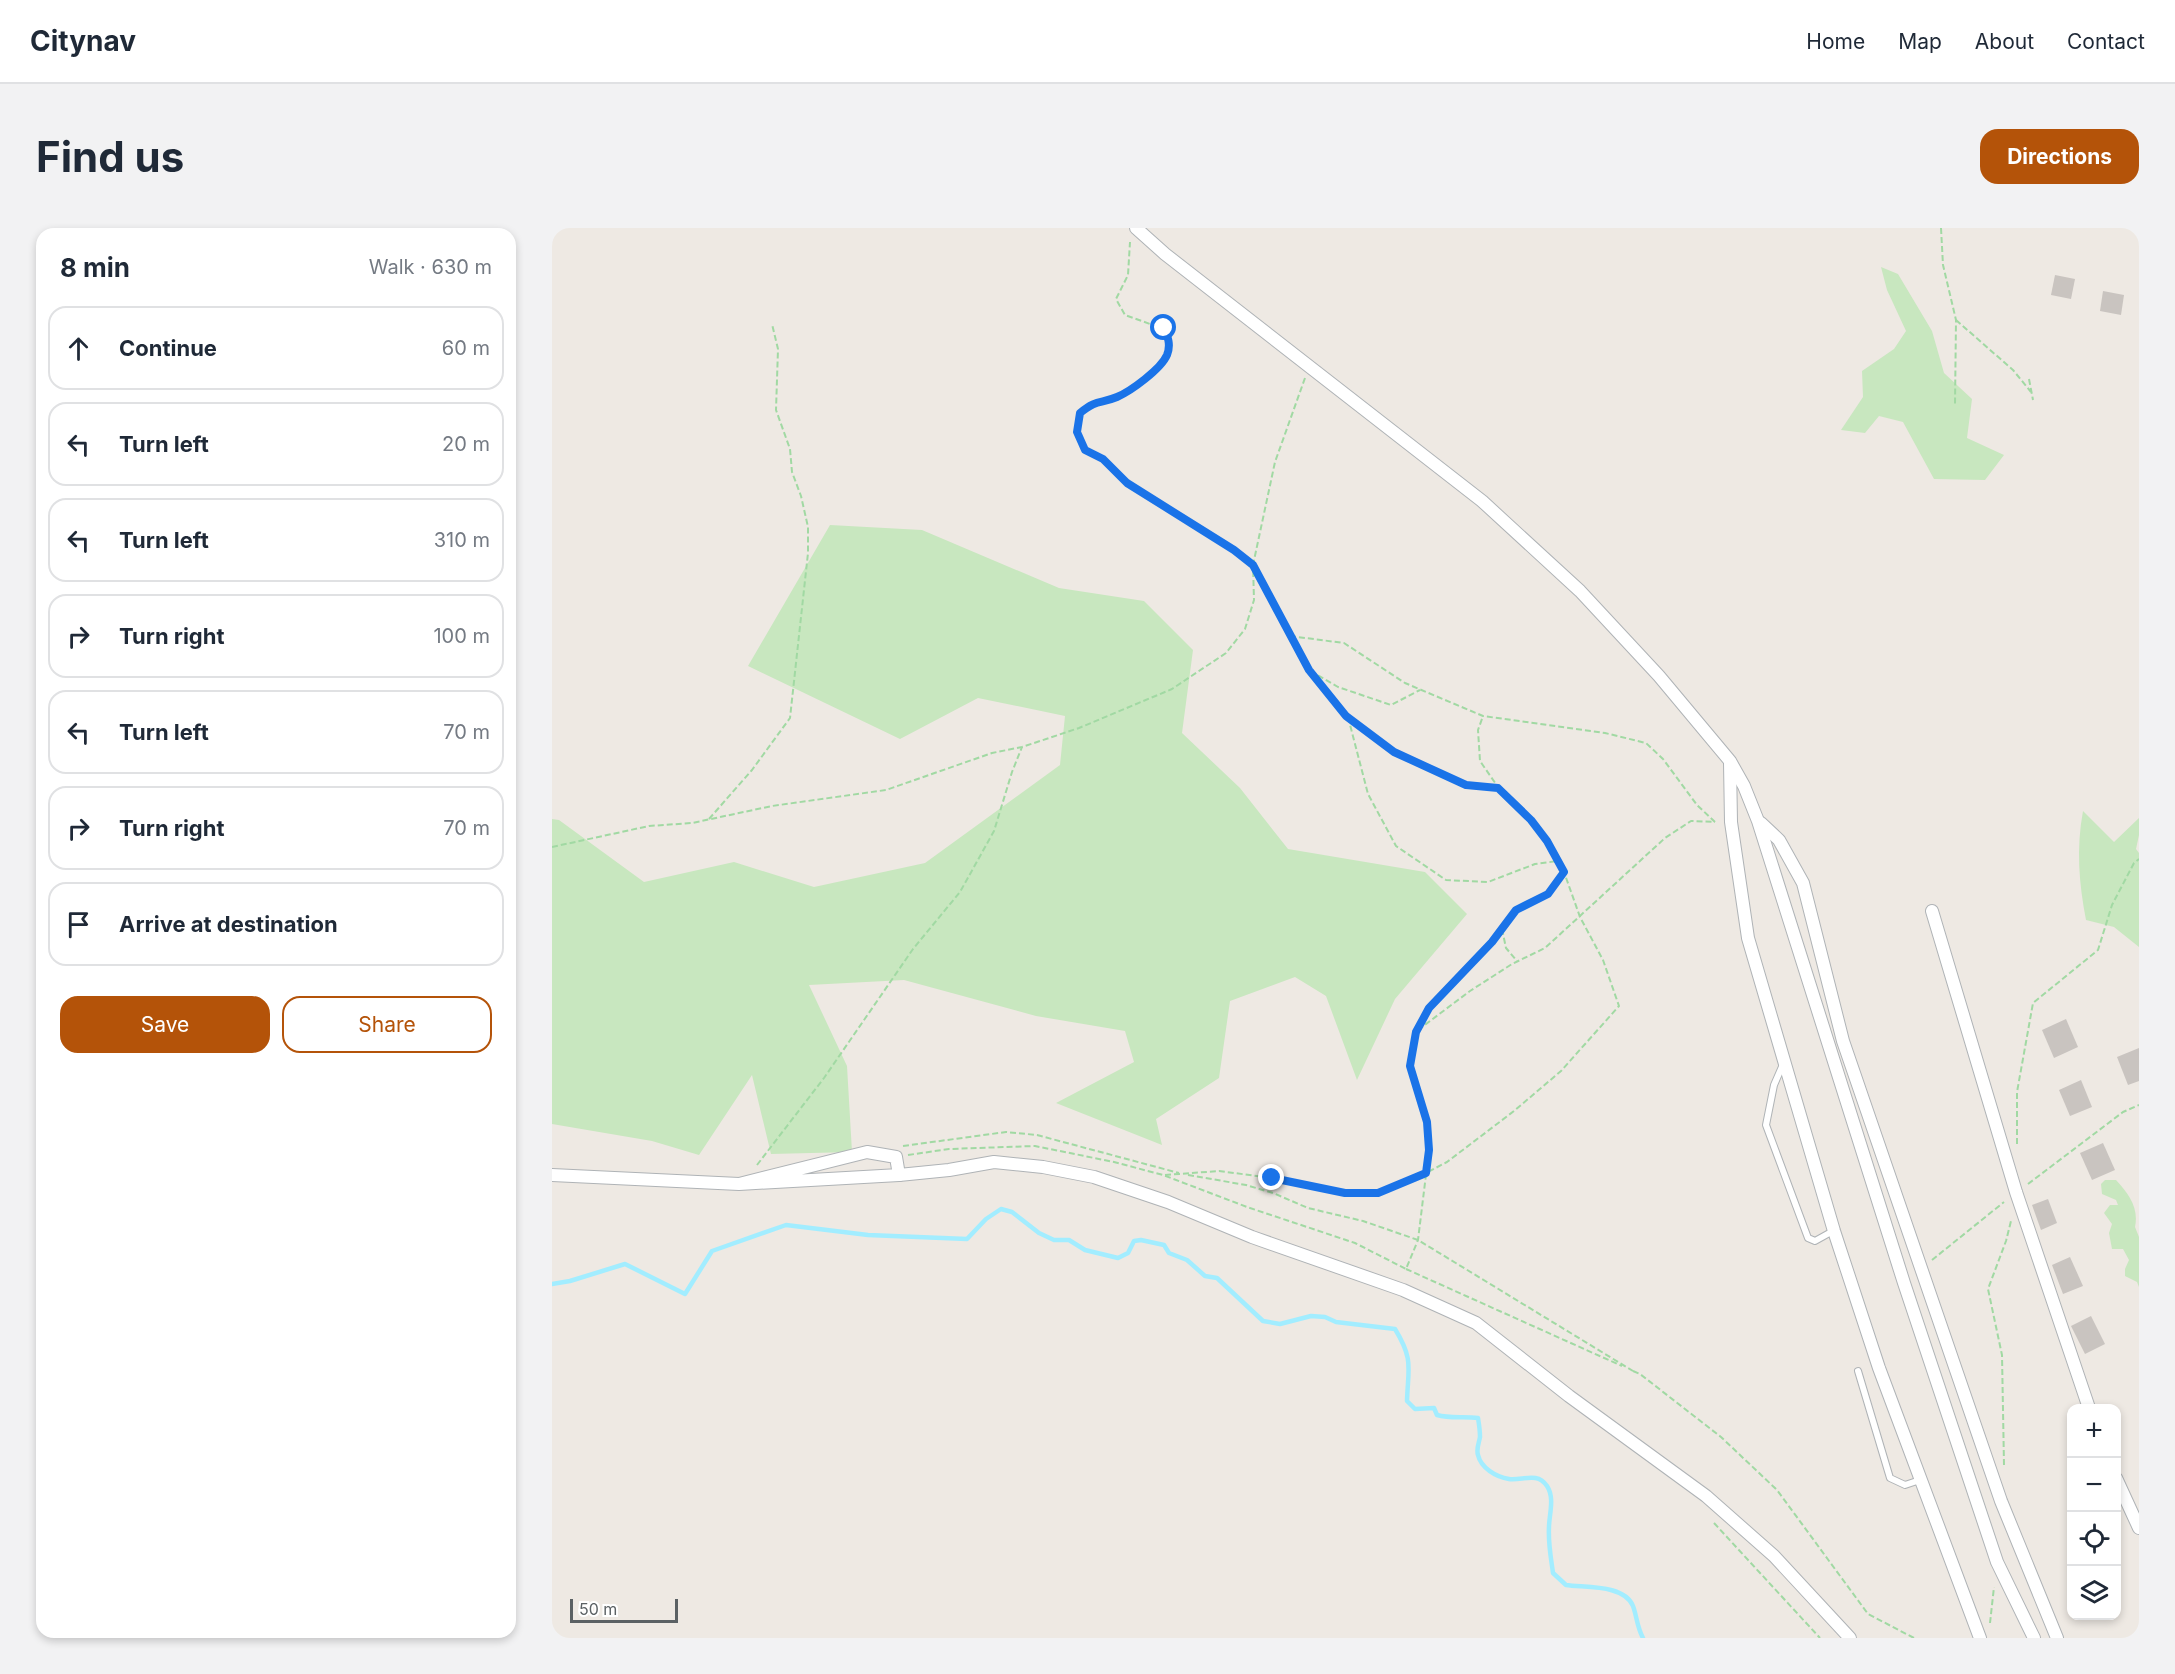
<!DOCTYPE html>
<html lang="en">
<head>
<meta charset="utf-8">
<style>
  :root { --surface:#fff; --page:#f2f2f3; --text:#1f2937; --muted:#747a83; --line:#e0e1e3; --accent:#b45309 }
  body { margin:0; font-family:Inter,sans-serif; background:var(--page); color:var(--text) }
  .controls { position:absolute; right:18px; bottom:18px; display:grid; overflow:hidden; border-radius:12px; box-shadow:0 3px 9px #0003 }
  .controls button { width:54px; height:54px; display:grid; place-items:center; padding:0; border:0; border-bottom:2px solid var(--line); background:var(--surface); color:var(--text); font:30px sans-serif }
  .scale { position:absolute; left:18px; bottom:15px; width:108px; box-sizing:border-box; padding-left:6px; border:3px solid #5b6164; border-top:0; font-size:16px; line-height:21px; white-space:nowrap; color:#5b6164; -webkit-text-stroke:4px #fff; paint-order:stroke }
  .stop { position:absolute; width:18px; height:18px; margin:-14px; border:4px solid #1a73e8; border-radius:50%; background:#fff }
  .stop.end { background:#1a73e8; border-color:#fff; box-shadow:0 2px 6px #0008 }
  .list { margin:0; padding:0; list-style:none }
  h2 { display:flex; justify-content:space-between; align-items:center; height:78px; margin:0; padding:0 24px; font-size:26px }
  h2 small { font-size:20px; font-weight:400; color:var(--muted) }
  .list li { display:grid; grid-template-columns:39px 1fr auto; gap:18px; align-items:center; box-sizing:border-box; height:84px; margin:0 12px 12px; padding:0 12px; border:2px solid var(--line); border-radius:18px }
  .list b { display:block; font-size:22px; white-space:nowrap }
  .list em { font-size:20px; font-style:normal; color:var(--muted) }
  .actions { display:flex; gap:12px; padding:18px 24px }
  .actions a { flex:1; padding:14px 0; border:2px solid var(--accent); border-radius:18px; text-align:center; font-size:21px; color:var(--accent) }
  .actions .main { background:var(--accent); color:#fff }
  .icon { flex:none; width:33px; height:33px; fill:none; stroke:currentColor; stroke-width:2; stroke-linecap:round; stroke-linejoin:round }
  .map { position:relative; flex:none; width:1587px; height:1410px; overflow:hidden; border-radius:18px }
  header { display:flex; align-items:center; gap:36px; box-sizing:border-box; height:84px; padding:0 30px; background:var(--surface); border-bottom:2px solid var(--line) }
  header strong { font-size:28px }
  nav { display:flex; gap:33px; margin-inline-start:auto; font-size:21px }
  .intro { display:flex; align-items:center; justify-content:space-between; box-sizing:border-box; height:144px; padding:0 36px }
  h1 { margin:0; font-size:42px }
  .button { padding:15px 27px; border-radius:18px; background:var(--accent); color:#fff; font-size:21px; font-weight:700 }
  main { display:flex; gap:36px; padding:0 36px }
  aside { flex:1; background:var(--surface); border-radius:18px; box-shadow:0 3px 9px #0003 }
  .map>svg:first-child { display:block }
</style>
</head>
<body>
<header>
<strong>Citynav</strong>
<nav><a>Home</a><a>Map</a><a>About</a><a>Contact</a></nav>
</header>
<div class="intro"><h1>Find us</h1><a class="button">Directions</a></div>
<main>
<aside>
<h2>8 min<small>Walk · 630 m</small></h2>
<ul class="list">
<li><svg class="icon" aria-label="ahead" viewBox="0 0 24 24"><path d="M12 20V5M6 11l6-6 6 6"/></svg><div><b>Continue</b></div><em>60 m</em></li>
<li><svg class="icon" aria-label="left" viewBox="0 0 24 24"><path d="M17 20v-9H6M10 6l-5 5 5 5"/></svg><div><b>Turn left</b></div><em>20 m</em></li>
<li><svg class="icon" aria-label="left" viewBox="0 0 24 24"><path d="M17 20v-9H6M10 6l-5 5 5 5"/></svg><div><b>Turn left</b></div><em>310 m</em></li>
<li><svg class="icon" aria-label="right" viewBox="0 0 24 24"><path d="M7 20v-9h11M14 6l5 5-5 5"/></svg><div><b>Turn right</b></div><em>100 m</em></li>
<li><svg class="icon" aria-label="left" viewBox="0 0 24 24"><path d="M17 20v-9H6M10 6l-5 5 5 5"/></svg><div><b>Turn left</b></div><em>70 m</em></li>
<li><svg class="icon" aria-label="right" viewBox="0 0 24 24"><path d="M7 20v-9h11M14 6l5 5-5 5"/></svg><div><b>Turn right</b></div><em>70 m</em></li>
<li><svg class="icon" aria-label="arrive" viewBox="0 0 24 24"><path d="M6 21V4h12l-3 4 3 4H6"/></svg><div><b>Arrive at destination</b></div></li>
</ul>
<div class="actions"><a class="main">Save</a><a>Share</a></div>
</aside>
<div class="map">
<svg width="1587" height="1410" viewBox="0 0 1587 1410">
  <rect width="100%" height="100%" fill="#eee9e3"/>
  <g fill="#c8e7bf">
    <path d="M 1329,39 L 1346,46 L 1380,103 L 1392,145 L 1420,171 L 1415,210 L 1452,227 L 1433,252 L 1382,251 L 1351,194 L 1327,188 L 1313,205 L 1289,202 L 1311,169 L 1310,143 L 1342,121 L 1354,103 L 1335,62 Z"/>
    <path d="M 278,297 L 370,302 L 507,360 L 592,373 L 641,422 L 630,505 L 688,560 L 736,621 L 873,644 L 915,686 L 843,771 L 805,852 L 774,768 L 743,749 L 678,773 L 667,850 L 604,891 L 610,917 L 504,875 L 582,834 L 573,803 L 484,788 L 352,752 L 257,757 L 295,838 L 300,924 L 219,926 L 200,847 L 147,927 L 100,913 L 0,896 L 0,591 L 7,592 L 92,654 L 182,634 L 262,659 L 373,635 L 508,537 L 513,488 L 426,470 L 348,511 L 196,438 Z"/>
    <path d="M 1531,583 L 1562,614 L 1587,590 L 1587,607 L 1584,621 L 1587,625 L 1587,719 L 1562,699 L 1534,692 C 1527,655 1524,621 1531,583 Z"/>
    <path d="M 1553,952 L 1564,952 C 1577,966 1587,980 1583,999 L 1587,1009 L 1587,1059 L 1585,1054 L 1573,1048 L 1573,1041 L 1577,1032 L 1571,1021 L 1560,1021 L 1557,1005 L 1560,996 L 1552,985 L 1558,977 L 1566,977 L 1564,972 L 1550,966 L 1549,956 Z"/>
  </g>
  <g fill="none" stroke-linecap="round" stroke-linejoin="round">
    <path stroke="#a2edff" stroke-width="4.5" d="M 0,1056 L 18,1053 L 73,1036 L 133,1066 L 160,1023 L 234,997 L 316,1007 L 415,1011 L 434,991 L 449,981 L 460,984 L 487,1005 L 502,1012 L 517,1012 L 533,1022 L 566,1030 L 576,1025 L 582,1013 L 589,1012 L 612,1017 L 617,1025 L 635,1032 L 653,1048 L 665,1050 L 711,1093 L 728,1096 L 759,1088 L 773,1089 L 784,1094 L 843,1101 C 862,1132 856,1140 855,1173 L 863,1181 L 882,1180 L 885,1187 C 899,1191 912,1188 926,1190 C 927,1196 928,1203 928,1209 C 927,1215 924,1221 926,1227 C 929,1240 944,1249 957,1251 C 970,1253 985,1243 995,1258 C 1003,1270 997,1287 997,1299 C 996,1315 999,1330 1001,1345 L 1014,1357 C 1032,1360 1072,1356 1081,1378 C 1085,1389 1085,1399 1091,1410"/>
  </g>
  <g fill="#c9c4c0">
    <path d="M 1503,47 L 1523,51 L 1519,71 L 1499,67 Z"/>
    <path d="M 1551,63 L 1572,67 L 1569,87 L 1548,83 Z"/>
    <path d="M 1514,791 L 1526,819 L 1502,830 L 1490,802 Z"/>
    <path d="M 1587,820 L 1587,853 L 1576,857 L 1565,829 Z"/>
    <path d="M 1529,852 L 1540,879 L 1518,888 L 1507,862 Z"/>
    <path d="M 1551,915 L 1563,942 L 1540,952 L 1528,925 Z"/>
    <path d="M 1496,971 L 1505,995 L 1489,1002 L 1480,977 Z"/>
    <path d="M 1518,1029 L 1531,1058 L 1511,1066 L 1500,1037 Z"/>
    <path d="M 1539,1088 L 1553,1116 L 1533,1126 L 1519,1098 Z"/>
  </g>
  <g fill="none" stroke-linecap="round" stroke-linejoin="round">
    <defs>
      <g id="service">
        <path d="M 1232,834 L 1222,857 L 1214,897 L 1256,1010 L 1263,1013 L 1281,1003"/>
        <path d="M 1306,1143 L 1338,1250 L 1353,1257 L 1368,1252"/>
      </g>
      <g id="minor">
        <path d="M 584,0 L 613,26 L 930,273 L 1028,363 L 1107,448 L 1178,533 L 1192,558 L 1206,593 L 1352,1055 L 1445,1334 L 1482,1410"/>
        <path d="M 1178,535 L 1179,594 L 1196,710 L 1282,1003 L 1327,1140 L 1428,1410"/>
        <path d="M 1209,595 L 1227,612 L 1251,655 L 1291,813 L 1449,1273 L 1505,1410"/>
        <path d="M 1380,683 L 1464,964 L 1537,1180"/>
        <path d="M 0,947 L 187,956 L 347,947 L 344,929 L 315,924 L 187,956"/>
        <path d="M 347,947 L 397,942 L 442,934 L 491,939 L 542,949 L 616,974 L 700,1009 L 851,1062 L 924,1095 L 1017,1168 L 1154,1268 L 1222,1328 L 1298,1410"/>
        <path d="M 1564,1250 L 1587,1300"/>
      </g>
    </defs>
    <use href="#service" stroke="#afb3b6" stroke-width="8"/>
    <use href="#minor" stroke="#afb3b6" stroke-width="14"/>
    <g stroke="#a1d9a3" stroke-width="2" stroke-dasharray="6 3" stroke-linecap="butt">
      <path d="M 1389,0 L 1391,37 L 1404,92 L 1403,176"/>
      <path d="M 1404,92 L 1461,142 L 1479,164"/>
      <path d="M 753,150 L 723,234 L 701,337 L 757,442 L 786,459 L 839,477 L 868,462"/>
      <path d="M 1477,151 L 1481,172"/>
      <path d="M 738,408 L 792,415 L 853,455 L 931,488 L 1053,505 L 1094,515 L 1111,531 L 1145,577 L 1163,594"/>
      <path d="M 759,444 L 794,488 L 842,524 L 914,557 L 946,559"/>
      <path d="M 796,489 L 816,566 L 844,618 L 894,652 L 936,654 L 983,636 L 1006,633"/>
      <path d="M 157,591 L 200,542 L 238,490 L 256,325 L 256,299 L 249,268 L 240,244 L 238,221 L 224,182 L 226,121 L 220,96"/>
      <path d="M 0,619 L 97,598 L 140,595 L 220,578 L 334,562 L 440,525 L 470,519 L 527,500 L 620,461 L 674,425 L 693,401 L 702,372 L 701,337 L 682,322 L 630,288 L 575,255 L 551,230 L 533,222 L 525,204 L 528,185 C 545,171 548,176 565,169 C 579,163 609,141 615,127 C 619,117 616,109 612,101 L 573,87 L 564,71 L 576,47 L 578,14"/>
      <path d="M 950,701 L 954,720 L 965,733"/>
      <path d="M 866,802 L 918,763 L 960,736 L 993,720 L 1113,610 L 1139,593 L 1163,594"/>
      <path d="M 1465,916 L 1465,864 L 1481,775 L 1546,722 L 1560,677 L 1582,635 L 1587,631"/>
      <path d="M 351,918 L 454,904 L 485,907 L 627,945"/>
      <path d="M 356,927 L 397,921 L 483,918 L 562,934 L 611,947 L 695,979 L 803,1015 L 854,1041 L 866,1012 L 877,922 L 875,894 L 858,838 L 864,804 L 877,779 L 941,714 L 964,682 L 996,666 L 1012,644"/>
      <path d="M 205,937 L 272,850 L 361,721 L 408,664 L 442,603 L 460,544 L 470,519"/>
      <path d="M 613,947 L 667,943 L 720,950 L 793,965 L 826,965 L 874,945 L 895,934 L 962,883 L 1009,843 L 1067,778 L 1051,732 L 1028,689 L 1012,644 L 995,613 L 979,592 L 946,559 L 928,533 L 926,502 L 931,488"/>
      <path d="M 636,947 L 694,957 L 721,965 L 756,980 L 811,993 L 866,1012 L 1081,1143"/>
      <path d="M 1476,956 L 1571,884 L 1587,877"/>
      <path d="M 1380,1032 L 1452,974"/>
      <path d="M 854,1041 L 1070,1138"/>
      <path d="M 1081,1143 L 1088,1146 L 1169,1209 L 1225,1262 L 1316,1386 L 1362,1410"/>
      <path d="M 1452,1237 L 1450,1127 L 1436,1061 L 1454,1013 L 1459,993"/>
      <path d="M 1162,1295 L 1268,1410"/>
      <path d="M 1438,1395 L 1442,1359"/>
    </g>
    <use href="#service" stroke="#fff" stroke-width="6"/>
    <use href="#minor" stroke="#fff" stroke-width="12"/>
  </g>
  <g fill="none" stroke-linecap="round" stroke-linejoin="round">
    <path stroke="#1a73e8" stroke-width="8" d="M 612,100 C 616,109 619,117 615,127 C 609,141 579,163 565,169 C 548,176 545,171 528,185 L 525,204 L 533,222 L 551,231 L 575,255 L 682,322 L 701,337 L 757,442 L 794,488 L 842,524 L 914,557 L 946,560 L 979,592 L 995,613 L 1012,644 L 996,666 L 964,682 L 940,714 L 877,780 L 864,804 L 858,838 L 875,894 L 877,922 L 874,945 L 826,965 L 793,965 L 720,950"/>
  </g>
</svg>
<div class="controls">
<button>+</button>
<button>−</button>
<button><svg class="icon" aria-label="locate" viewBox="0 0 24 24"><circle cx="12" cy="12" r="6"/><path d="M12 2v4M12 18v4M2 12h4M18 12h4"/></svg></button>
<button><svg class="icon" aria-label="layers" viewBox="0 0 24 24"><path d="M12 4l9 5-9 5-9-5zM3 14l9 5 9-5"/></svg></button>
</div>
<div class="scale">50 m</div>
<div class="stop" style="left:612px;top:100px"></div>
<div class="stop end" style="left:720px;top:950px"></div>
</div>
</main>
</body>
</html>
